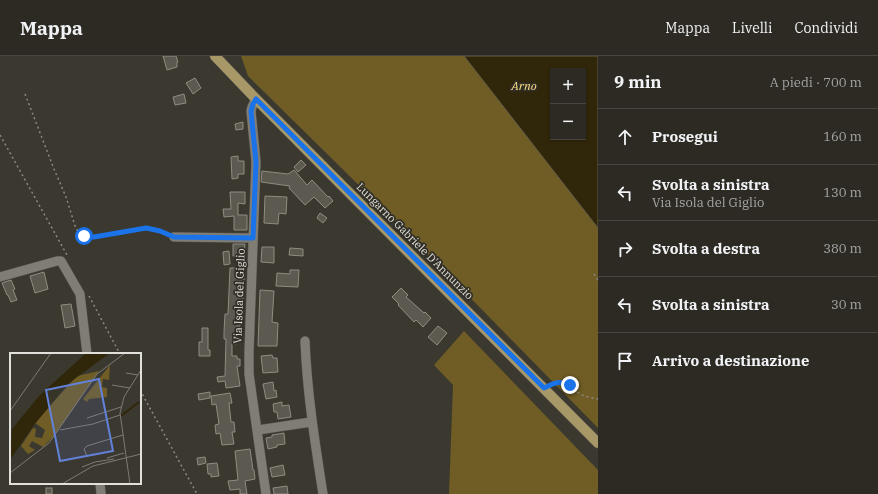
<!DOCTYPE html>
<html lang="it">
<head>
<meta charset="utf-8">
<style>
  :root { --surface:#2c2a23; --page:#34322b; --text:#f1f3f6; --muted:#a6a7a6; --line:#484641 }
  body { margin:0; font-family:"IBM Plex Serif",serif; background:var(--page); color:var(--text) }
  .controls { position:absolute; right:12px; top:12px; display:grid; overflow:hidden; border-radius:0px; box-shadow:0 1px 3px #0004 }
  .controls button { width:36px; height:36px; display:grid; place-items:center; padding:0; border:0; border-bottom:1px solid var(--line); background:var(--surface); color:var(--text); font:20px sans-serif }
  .stop { position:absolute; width:12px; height:12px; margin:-9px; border:3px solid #1a73e8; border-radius:50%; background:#fff }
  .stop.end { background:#1a73e8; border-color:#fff; box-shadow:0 1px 4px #0008 }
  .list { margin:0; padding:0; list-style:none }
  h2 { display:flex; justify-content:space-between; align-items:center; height:52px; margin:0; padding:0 16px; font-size:17px }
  h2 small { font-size:13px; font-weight:400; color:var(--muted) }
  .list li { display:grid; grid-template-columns:26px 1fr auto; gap:12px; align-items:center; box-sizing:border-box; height:56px; padding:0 16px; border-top:1px solid var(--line) }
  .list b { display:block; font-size:15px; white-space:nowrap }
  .list p { margin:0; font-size:13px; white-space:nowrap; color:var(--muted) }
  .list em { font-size:13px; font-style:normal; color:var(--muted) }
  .icon { flex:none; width:22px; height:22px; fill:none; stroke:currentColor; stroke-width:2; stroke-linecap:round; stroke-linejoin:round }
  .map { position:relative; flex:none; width:598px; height:438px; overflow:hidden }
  header { display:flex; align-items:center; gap:24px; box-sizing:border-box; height:56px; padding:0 20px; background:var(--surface); border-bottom:1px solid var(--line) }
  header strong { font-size:19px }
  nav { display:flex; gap:22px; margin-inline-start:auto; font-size:14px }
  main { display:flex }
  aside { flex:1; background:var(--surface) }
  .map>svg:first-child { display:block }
</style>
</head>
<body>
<header>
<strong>Mappa</strong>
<nav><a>Mappa</a><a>Livelli</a><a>Condividi</a></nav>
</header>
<main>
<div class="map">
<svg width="598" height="438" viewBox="0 0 598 438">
  <rect width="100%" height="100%" fill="#3a382f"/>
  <g fill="#6f5d25">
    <path d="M 241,0 L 464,0 L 598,172 L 598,372 L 384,154 L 248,20 Z"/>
    <path d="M 464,275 L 598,414 L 598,438 L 449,438 L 453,329 L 434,309 Z"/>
  </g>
  <path fill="#30270a" stroke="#655e49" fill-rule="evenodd" d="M 464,0 L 598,0 L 598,172 ZM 553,15 L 583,15 L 583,81 L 553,81 Z"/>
  <g fill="#5b5950" stroke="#8f8c82">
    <path d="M 163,0 L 176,0 L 178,6 L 177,6 L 177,11 L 167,14 Z"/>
    <path d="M 195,22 L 201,32 L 193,38 L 186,27 Z"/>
    <path d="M 184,38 L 186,47 L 175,49 L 173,41 Z"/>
    <path d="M 243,66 L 243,73 L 236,74 L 235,68 Z"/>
    <path d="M 238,100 L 238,105 L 244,105 L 244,118 L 238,118 L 238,122 L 232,123 L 231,101 Z"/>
    <path d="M 301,104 L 306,109 L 298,116 L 294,111 Z"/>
    <path d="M 294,114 L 307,129 L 312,124 L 328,141 L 329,140 L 333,145 L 325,152 L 314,141 L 305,149 L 289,132 L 290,130 L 261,126 L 262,115 L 288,118 Z"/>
    <path d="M 230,136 L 245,136 L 245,148 L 238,147 L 238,159 L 247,159 L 247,174 L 234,174 L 234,160 L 224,161 L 223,153 L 231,153 Z"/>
    <path d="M 265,140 L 287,141 L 286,158 L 279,157 L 278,168 L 264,167 Z"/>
    <path d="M 320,157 L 327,162 L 323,167 L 317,162 Z"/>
    <path d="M 233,188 L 245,188 L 244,200 L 233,200 Z"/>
    <path d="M 262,191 L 274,191 L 274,207 L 261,206 Z"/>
    <path d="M 290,192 L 303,193 L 303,200 L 289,199 Z"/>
    <path d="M 229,195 L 230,208 L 224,209 L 223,196 Z"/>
    <path d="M 230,212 L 244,212 L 244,226 L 239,226 L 237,237 L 243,237 L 243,251 L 241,251 L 240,271 L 237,270 L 236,288 L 232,288 L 232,300 L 237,300 L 237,303 L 240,303 L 240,310 L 237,310 L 240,330 L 226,332 L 225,325 L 218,326 L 217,321 L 225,320 L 226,283 L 224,283 L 224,276 L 225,258 L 228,258 Z"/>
    <path d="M 290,214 L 299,214 L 298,231 L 276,230 L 277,217 L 290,218 Z"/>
    <path d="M 44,216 L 48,233 L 35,237 L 30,220 Z"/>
    <path d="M 11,224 L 15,233 L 13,234 L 17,244 L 11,246 L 8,239 L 7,239 L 2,227 Z"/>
    <path d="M 401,232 L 408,239 L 406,241 L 424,257 L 425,256 L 431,262 L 423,271 L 416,264 L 414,266 L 398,249 L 399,248 L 392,241 Z"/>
    <path d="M 260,234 L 274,235 L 272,266 L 278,267 L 277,290 L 258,290 Z"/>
    <path d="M 71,248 L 75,270 L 65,272 L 61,249 Z"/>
    <path d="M 438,270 L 447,277 L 437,289 L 428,281 Z"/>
    <path d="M 202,272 L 208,272 L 208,294 L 210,294 L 210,300 L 199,300 L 199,286 L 202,286 Z"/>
    <path d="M 272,299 L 273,302 L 277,302 L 278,316 L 263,317 L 261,300 Z"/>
    <path d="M 273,326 L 274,335 L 276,334 L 277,341 L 266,343 L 263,328 Z"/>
    <path d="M 210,336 L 210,342 L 199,344 L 198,338 Z"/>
    <path d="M 230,337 L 232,347 L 229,347 L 231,366 L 234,366 L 235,376 L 232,376 L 234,388 L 222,389 L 220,377 L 216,378 L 215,369 L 219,368 L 216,348 L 212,349 L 211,340 Z"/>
    <path d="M 282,346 L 282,350 L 289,349 L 291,361 L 278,363 L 277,356 L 274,356 L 273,348 Z"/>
    <path d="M 284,377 L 285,388 L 277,389 L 277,391 L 268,393 L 266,382 L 272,381 L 272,379 Z"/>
    <path d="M 250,393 L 253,414 L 254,414 L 255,423 L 245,425 L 247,438 L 240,438 L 240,433 L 230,434 L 228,425 L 238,424 L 235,395 Z"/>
    <path d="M 205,401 L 206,407 L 198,409 L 197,402 Z"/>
    <path d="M 217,407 L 219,420 L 211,421 L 211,418 L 208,418 L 207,408 Z"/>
    <path d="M 283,409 L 285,419 L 272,421 L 270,412 Z"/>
    <path d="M 287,430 L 288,438 L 274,438 L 273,432 Z"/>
    <rect x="46" y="432" width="6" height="6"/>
  </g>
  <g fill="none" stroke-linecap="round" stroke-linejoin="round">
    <defs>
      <g id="minor">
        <path d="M 256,43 L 252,51 L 251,55 L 256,106 L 249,296 L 249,318 L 266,438"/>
        <path d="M 174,181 L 253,182"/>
        <path d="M 0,221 L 57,205 L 61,205 L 80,238 L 87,298"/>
        <path d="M 305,285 C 307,336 315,387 323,438"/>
        <path d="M 258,374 L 311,366"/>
        <path d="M 100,427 L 101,438"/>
      </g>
      <path id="major" d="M 215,0 L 256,43 L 598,387"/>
    </defs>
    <use href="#minor" stroke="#57554e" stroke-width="10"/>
    <use href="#major" stroke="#57554e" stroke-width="11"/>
    <g stroke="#8b8982" stroke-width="1.5" stroke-dasharray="2 3" stroke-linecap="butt">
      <path d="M 25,38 L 54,113 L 66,141 L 76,173 L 84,180 L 94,181 L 146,173 L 151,173 L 167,178"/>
      <path d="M 0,79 L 67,199"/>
      <path d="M 594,218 L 598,224"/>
      <path d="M 89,240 L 120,298"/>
      <path d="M 551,328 C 566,321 571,333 582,339 C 587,341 593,342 598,343"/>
      <path d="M 140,334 L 197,438"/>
    </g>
    <use href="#minor" stroke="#807d74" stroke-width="9"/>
    <use href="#major" stroke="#a89867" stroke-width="10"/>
  </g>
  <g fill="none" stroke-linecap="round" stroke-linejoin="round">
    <path stroke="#1a73e8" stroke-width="5" d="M 84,180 L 94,181 L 146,172 L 151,173 L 160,175 L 174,181 L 253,182 L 256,106 L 251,55 L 253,48 L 256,43 L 544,332 C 555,327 558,324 570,329"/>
  </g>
  <g text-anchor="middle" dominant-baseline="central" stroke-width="3.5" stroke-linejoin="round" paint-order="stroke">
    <g font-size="11" fill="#e2e0db" stroke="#302e26">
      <text transform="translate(415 185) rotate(45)">Lungarno Gabriele D'Annunzio</text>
      <text transform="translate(239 240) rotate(-88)">Via Isola del Giglio</text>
    </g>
    <g font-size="12" font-style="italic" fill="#fddf84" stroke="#302e26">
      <text x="524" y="29">Arno</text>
    </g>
  </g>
  <g transform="translate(10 297)">
    <rect width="131" height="131" fill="#3a382f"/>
    <path d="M 100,12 L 99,27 L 93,26 L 92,34 L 97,35 L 97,44 L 79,46 L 77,49 L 73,46 ZM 89,18 L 45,82 L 33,94 L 22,88 L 19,93 L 25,97 L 18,101 L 11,93 L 23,75 L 26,76 L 25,84 L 32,85 L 35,77 L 25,70 L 35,58 L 67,23 Z" fill="#6f5d25"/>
    <path d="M 76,0 L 100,0 L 59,30 L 24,72 L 0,107 L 2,76 L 29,43 Z" fill="#30270a"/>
    <path fill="none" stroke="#30270a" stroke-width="2" d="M 111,63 L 129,49"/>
    <path fill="none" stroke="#7d7b74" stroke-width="1" d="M 116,20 L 128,22M 102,32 L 120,35M 0,58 L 41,0M 77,65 L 111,54M 50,77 L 83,71 L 110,62M 77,103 L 74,96 L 77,93 L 113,82M 97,105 L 114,100M 72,114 L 85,109 L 104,106M 0,120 L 39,90 L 87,21 L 115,0M 52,131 L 83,113 L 131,101M 120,131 L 110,60 L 114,44 L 131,17"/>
    <path fill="#6281d9" fill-opacity="0.15" stroke="#6281d9" stroke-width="2" d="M 89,26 L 103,98 L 50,108 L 36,37 Z"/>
    <rect width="131" height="131" fill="none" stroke="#e2e0db" stroke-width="2"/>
  </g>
</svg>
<div class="controls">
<button>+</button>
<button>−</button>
</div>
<div class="stop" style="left:84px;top:180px"></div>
<div class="stop end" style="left:570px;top:329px"></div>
</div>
<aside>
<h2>9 min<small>A piedi · 700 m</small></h2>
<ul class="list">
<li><svg class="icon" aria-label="ahead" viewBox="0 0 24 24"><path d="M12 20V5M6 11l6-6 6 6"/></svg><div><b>Prosegui</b></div><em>160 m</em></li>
<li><svg class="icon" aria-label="left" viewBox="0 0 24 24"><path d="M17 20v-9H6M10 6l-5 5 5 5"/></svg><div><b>Svolta a sinistra</b><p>Via Isola del Giglio</p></div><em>130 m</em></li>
<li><svg class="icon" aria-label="right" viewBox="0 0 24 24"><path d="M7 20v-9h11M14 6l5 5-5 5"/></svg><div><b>Svolta a destra</b></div><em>380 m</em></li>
<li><svg class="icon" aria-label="left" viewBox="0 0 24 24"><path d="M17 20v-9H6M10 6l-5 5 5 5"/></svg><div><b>Svolta a sinistra</b></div><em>30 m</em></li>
<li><svg class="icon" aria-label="arrive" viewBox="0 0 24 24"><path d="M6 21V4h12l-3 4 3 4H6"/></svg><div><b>Arrivo a destinazione</b></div></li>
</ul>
</aside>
</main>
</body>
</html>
